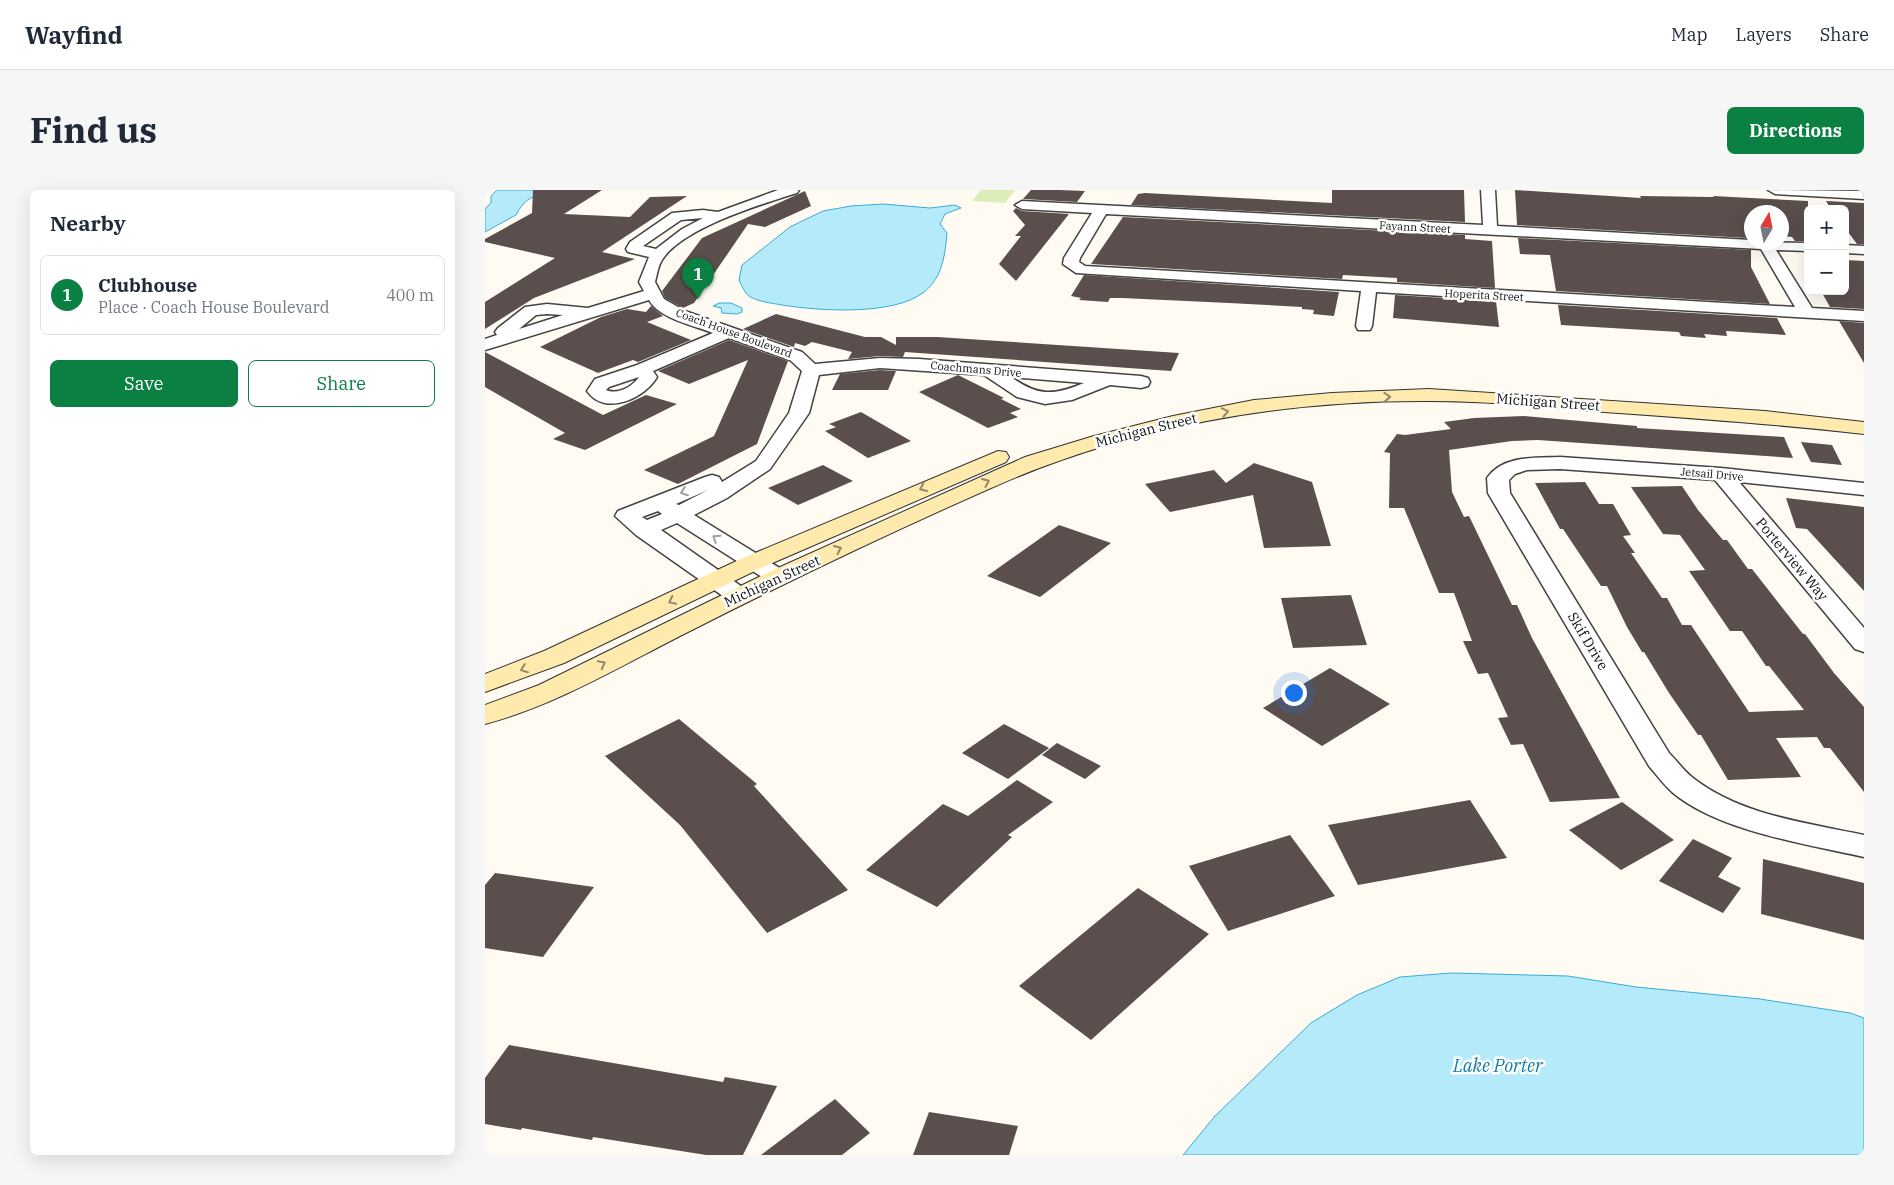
<!DOCTYPE html>
<html lang="en">
<head>
<meta charset="utf-8">
<style>
  :root { --surface:#fff; --page:#f6f6f7; --text:#1f2937; --muted:#747a83; --line:#e0e1e3; --accent:#0b8043 }
  body { margin:0; font-family:"IBM Plex Serif",serif; background:var(--page); color:var(--text) }
  .controls { position:absolute; right:15px; top:15px; display:grid; overflow:hidden; border-radius:8px; box-shadow:0 5px 20px #0002 }
  .controls button { width:45px; height:45px; display:grid; place-items:center; padding:0; border:0; border-bottom:1px solid var(--line); background:var(--surface); color:var(--text); font:25px sans-serif }
  .compass { position:absolute; left:1259px; top:15px; width:45px; height:45px; border-radius:50%; background:var(--surface); box-shadow:0 5px 20px #0002; rotate:10deg }
  .you { position:absolute; left:808px; top:502px; width:18px; height:18px; margin:-12px; border:4px solid #fff; border-radius:50%; background:#1a73e8; box-shadow:0 0 0 8px #1a73e833 }
  .badge { display:grid; place-items:center; width:32px; height:32px; border-radius:50%; background:var(--accent); color:#fff; font-size:16px; font-weight:700 }
  .pin { position:absolute; translate:-50% -41px; filter:drop-shadow(0 1px 2px #0008) }
  .pin::after { content:''; position:absolute; top:26px; width:18px; height:15px; background:inherit; clip-path:polygon(0 0,100% 0,50% 100%) }
  .list { margin:0; padding:0; list-style:none }
  h2 { display:flex; justify-content:space-between; align-items:center; height:65px; margin:0; padding:0 20px; font-size:21px }
  h2 small { font-size:16px; font-weight:400; color:var(--muted) }
  .list li { display:grid; grid-template-columns:32px 1fr auto; gap:15px; align-items:center; box-sizing:border-box; height:80px; margin:0 10px 10px; padding:0 10px; border:1px solid var(--line); border-radius:8px }
  .list b { display:block; font-size:19px; white-space:nowrap }
  .list p { margin:0; font-size:16px; white-space:nowrap; color:var(--muted) }
  .list em { font-size:16px; font-style:normal; color:var(--muted) }
  .actions { display:flex; gap:10px; padding:15px 20px }
  .actions a { flex:1; padding:11px 0; border:1px solid var(--accent); border-radius:8px; text-align:center; font-size:18px; color:var(--accent) }
  .actions .main { background:var(--accent); color:#fff }
  .map { position:relative; flex:none; width:1379px; height:965px; overflow:hidden; border-radius:8px }
  header { display:flex; align-items:center; gap:30px; box-sizing:border-box; height:70px; padding:0 25px; background:var(--surface); border-bottom:1px solid var(--line) }
  header strong { font-size:24px }
  nav { display:flex; gap:28px; margin-inline-start:auto; font-size:18px }
  .intro { display:flex; align-items:center; justify-content:space-between; box-sizing:border-box; height:120px; padding:0 30px }
  h1 { margin:0; font-size:35px }
  .button { padding:12px 22px; border-radius:8px; background:var(--accent); color:#fff; font-size:18px; font-weight:700 }
  main { display:flex; gap:30px; padding:0 30px }
  aside { flex:1; background:var(--surface); border-radius:8px; box-shadow:0 5px 20px #0002 }
  .map>svg:first-child { display:block }
</style>
</head>
<body>
<header>
<strong>Wayfind</strong>
<nav><a>Map</a><a>Layers</a><a>Share</a></nav>
</header>
<div class="intro"><h1>Find us</h1><a class="button">Directions</a></div>
<main>
<aside>
<h2>Nearby<small></small></h2>
<ul class="list">
<li><span class="badge">1</span><div><b>Clubhouse</b><p>Place · Coach House Boulevard</p></div><em>400 m</em></li>
</ul>
<div class="actions"><a class="main">Save</a><a>Share</a></div>
</aside>
<div class="map">
<svg width="1379" height="965" viewBox="0 0 1379 965">
  <rect width="100%" height="100%" fill="#fffbf3"/>
  <path fill="#dcedba" d="M 496,0 L 530,0 L 520,13 L 487,11 Z"/>
  <g fill="#b5eafa" stroke="#37add5">
    <path d="M 12,0 L 64,0 C 46,8 40,8 31,25 L 0,42 L 0,19 L 6,13 L 6,6 Z"/>
    <path d="M 398,14 L 445,18 L 470,15 L 476,18 L 460,24 L 455,34 L 462,43 C 460,64 458,87 439,102 C 409,126 334,121 297,115 C 287,113 273,112 264,106 C 260,103 256,95 254,90 L 257,75 L 305,37 L 338,21 L 366,16 Z"/>
    <path d="M 234,113 L 246,113 L 257,118 L 257,122 L 252,124 L 237,123 L 236,118 L 228,116 Z"/>
    <path d="M 966,783 L 1083,786 L 1151,797 L 1275,809 L 1365,823 L 1379,828 L 1379,965 L 698,965 L 730,926 L 826,833 L 872,805 L 915,787 Z"/>
  </g>
  <g fill="#5a4f4c">
    <path d="M 48,0 L 117,0 L 79,24 L 145,27 L 165,7 L 202,6 L 117,62 L 150,69 L 49,108 L 0,139 L 0,112 L 70,68 L 0,52 L 0,49 L 47,23 Z"/>
    <path d="M 546,0 L 574,0 L 600,1 L 592,12 L 538,9 Z"/>
    <path d="M 847,0 L 979,0 L 980,32 L 646,15 L 653,4 L 660,3 L 847,13 Z"/>
    <path d="M 1030,0 L 1156,8 L 1155,6 L 1229,7 L 1228,6 L 1323,11 L 1323,51 L 1310,51 L 1307,47 L 1296,46 L 1296,22 L 1266,22 L 1266,45 L 1262,44 L 1263,48 L 1032,35 Z"/>
    <path d="M 320,1 L 326,16 L 280,37 L 263,34 L 209,113 L 198,118 L 180,108 L 177,101 L 217,48 Z"/>
    <path d="M 1341,11 L 1379,13 L 1379,54 L 1372,54 L 1360,38 L 1360,19 L 1346,19 Z"/>
    <path d="M 531,18 L 537,21 L 584,24 L 531,91 L 514,74 L 536,46 L 530,46 L 540,35 L 528,21 Z"/>
    <path d="M 638,27 L 980,45 L 980,49 L 1007,51 L 1010,98 L 912,92 L 912,88 L 858,85 L 857,89 L 606,74 Z"/>
    <path d="M 1033,48 L 1266,60 L 1266,77 L 1285,114 L 1071,101 L 1065,65 L 1035,64 Z"/>
    <path d="M 1360,70 L 1379,71 L 1379,119 L 1345,117 L 1336,101 L 1360,103 Z"/>
    <path d="M 599,85 L 854,102 L 849,126 L 828,124 L 829,120 L 817,119 L 817,117 L 744,113 L 637,108 L 625,108 L 623,112 L 594,110 L 596,108 L 586,106 Z"/>
    <path d="M 910,105 L 1011,111 L 1014,137 L 908,128 Z"/>
    <path d="M 1073,115 L 1292,128 L 1301,145 L 1241,141 L 1242,146 L 1219,144 L 1221,148 L 1196,146 L 1194,142 L 1076,135 Z"/>
    <path d="M 166,116 L 178,126 L 162,132 L 206,150 L 153,172 L 148,170 L 113,183 L 55,157 L 116,127 L 142,119 L 161,122 Z"/>
    <path d="M 291,124 L 380,147 L 396,147 L 411,155 L 411,147 L 452,147 L 694,163 L 686,181 L 420,162 L 418,167 L 395,166 L 363,169 L 367,162 L 327,152 L 320,156 L 310,153 L 309,157 L 258,139 Z"/>
    <path d="M 1354,131 L 1379,133 L 1379,173 Z"/>
    <path d="M 244,150 L 303,171 L 272,254 L 193,294 L 159,280 L 229,246 L 263,170 L 204,194 L 173,181 Z"/>
    <path d="M 0,162 L 118,225 L 161,205 L 192,214 L 100,260 L 68,249 L 80,243 L 0,197 Z"/>
    <path d="M 395,180 L 411,181 L 403,200 L 347,200 L 355,184 Z"/>
    <path d="M 473,185 L 519,208 L 516,209 L 536,219 L 525,223 L 533,227 L 503,238 L 434,202 Z"/>
    <path d="M 376,222 L 426,251 L 383,268 L 340,241 L 351,237 L 344,234 Z"/>
    <path d="M 1039,226 L 1152,236 L 1152,238 L 1299,247 L 1308,268 L 1053,250 L 1027,251 L 964,260 L 967,302 L 979,327 L 984,326 L 1027,415 L 1032,415 L 1047,448 L 1135,608 L 1065,612 L 1038,554 L 1026,555 L 1013,528 L 1023,527 L 1003,483 L 993,484 L 978,451 L 987,451 L 969,403 L 954,403 L 919,318 L 904,318 L 905,263 L 899,262 L 912,244 L 920,245 L 966,239 L 959,232 L 989,228 Z"/>
    <path d="M 1316,252 L 1347,255 L 1357,275 L 1326,272 Z"/>
    <path d="M 769,273 L 827,292 L 846,356 L 779,358 L 768,305 L 685,322 L 660,294 L 729,280 L 741,293 Z"/>
    <path d="M 338,275 L 368,291 L 313,315 L 283,298 Z"/>
    <path d="M 1100,292 L 1114,314 L 1128,314 L 1146,345 L 1138,346 L 1150,363 L 1146,363 L 1177,408 L 1182,408 L 1197,435 L 1206,435 L 1264,522 L 1319,520 L 1284,476 L 1281,476 L 1257,441 L 1245,441 L 1204,381 L 1220,380 L 1195,345 L 1178,344 L 1146,297 L 1197,296 L 1213,320 L 1238,350 L 1242,350 L 1263,379 L 1267,379 L 1318,444 L 1320,444 L 1349,483 L 1379,517 L 1379,602 L 1345,558 L 1339,558 L 1332,547 L 1291,548 L 1316,587 L 1243,590 L 1216,545 L 1213,545 L 1184,503 L 1159,462 L 1157,462 L 1142,437 L 1122,396 L 1116,396 L 1078,339 L 1075,339 L 1050,293 Z"/>
    <path d="M 1301,308 L 1379,317 L 1379,401 L 1322,339 L 1311,338 Z"/>
    <path d="M 574,335 L 626,353 L 555,407 L 502,386 Z"/>
    <path d="M 866,405 L 882,455 L 808,458 L 796,408 Z"/>
    <path d="M 845,478 L 905,514 L 837,556 L 778,518 Z"/>
    <path d="M 194,529 L 272,594 L 269,596 L 363,700 L 282,743 L 195,635 L 120,566 Z"/>
    <path d="M 519,534 L 564,558 L 523,589 L 477,563 Z"/>
    <path d="M 572,553 L 616,576 L 600,589 L 557,565 Z"/>
    <path d="M 532,590 L 568,612 L 523,645 L 527,647 L 452,717 L 381,680 L 458,614 L 483,626 Z"/>
    <path d="M 985,610 L 1022,668 L 873,695 L 843,635 Z"/>
    <path d="M 1137,612 L 1189,650 L 1136,680 L 1084,640 Z"/>
    <path d="M 805,645 L 850,706 L 743,741 L 704,676 Z"/>
    <path d="M 1208,649 L 1247,668 L 1233,687 L 1256,698 L 1238,723 L 1174,691 Z"/>
    <path d="M 1278,669 L 1379,693 L 1379,750 L 1276,724 Z"/>
    <path d="M 10,683 L 109,697 L 58,767 L 0,758 L 0,695 Z"/>
    <path d="M 653,698 L 724,744 L 606,850 L 534,796 Z"/>
    <path d="M 24,855 L 238,892 L 240,887 L 292,896 L 258,965 L 221,965 L 108,947 L 107,950 L 37,938 L 36,940 L 0,934 L 0,888 Z"/>
    <path d="M 350,909 L 385,943 L 357,965 L 276,965 Z"/>
    <path d="M 444,922 L 533,936 L 524,965 L 428,965 Z"/>
  </g>
  <g fill="none" stroke-linecap="round" stroke-linejoin="round">
    <defs>
      <g id="street">
        <path d="M 293,0 L 314,0 L 312,3 C 277,14 197,38 177,70 C 173,76 172,85 170,92 L 179,109 L 200,121 L 317,162 L 330,174 L 395,168 L 434,169 L 656,186 L 663,188 L 665,192 L 663,196 L 656,198 L 625,195 L 587,210 L 560,214 L 532,207 L 499,185 L 395,178 L 334,185 L 324,223 L 285,279 L 242,308 L 209,325 L 301,382 L 305,387 L 301,392 L 293,394 L 285,392 L 192,333 L 176,340 L 263,401 L 266,406 L 263,411 L 254,413 L 245,411 L 151,345 L 130,326 L 133,321 L 220,287 L 227,285 L 234,287 L 237,292 L 271,271 L 304,223 L 317,181 L 305,170 L 244,148 L 168,181 L 172,187 C 160,208 120,227 102,201 L 110,189 L 152,175 L 228,143 C 208,135 175,129 164,110 L 0,160 L 0,149 L 12,145 L 10,142 L 13,138 L 40,117 L 62,114 L 103,118 L 159,101 L 154,92 L 164,67 L 143,62 L 141,59 L 145,52 L 187,23 L 218,20 L 233,22 ZM 218,28 L 197,39 L 171,59 L 158,56 L 196,30 ZM 62,124 L 78,125 L 34,139 L 51,125 ZM 154,187 C 147,197 133,205 121,200 L 124,197 ZM 526,187 L 599,193 C 568,206 553,206 526,187 ZM 223,300 L 194,315 L 191,314 ZM 173,321 L 177,324 L 162,330 L 157,327 Z"/>
        <path d="M 996,0 L 1010,0 L 1012,36 L 1266,50 L 1266,52 L 1323,53 L 1323,61 L 1291,60 L 1327,118 L 1379,121 L 1379,131 L 891,102 L 887,136 L 885,140 L 873,140 L 871,136 L 876,101 L 591,83 L 578,74 L 579,68 L 607,23 L 537,19 L 530,15 L 537,11 L 998,35 ZM 621,24 L 1276,59 L 1310,117 L 600,76 L 594,72 L 595,68 Z"/>
        <path d="M 1283,0 L 1379,1 L 1379,9 L 1290,4 Z"/>
        <path d="M 1360,55 L 1379,56 L 1379,64 L 1360,63 Z"/>
        <path d="M 1075,267 L 1236,278 L 1379,293 L 1379,305 L 1254,292 L 1379,438 L 1379,462 L 1370,459 L 1230,290 L 1075,279 L 1042,280 L 1030,284 L 1024,290 L 1025,303 L 1184,563 C 1192,571 1199,581 1208,588 C 1255,625 1322,633 1379,645 L 1379,667 C 1321,654 1233,641 1187,602 C 1178,594 1171,584 1164,576 L 1003,303 L 1002,288 C 1018,265 1050,268 1075,267 Z"/>
      </g>
      <g id="secondary">
        <path d="M 944,199 L 1280,221 L 1379,232 L 1379,244 C 1292,234 1206,228 1119,222 C 1061,217 1003,211 945,211 C 795,210 643,237 506,298 C 404,343 304,391 205,441 C 139,474 72,515 0,534 L 0,515 L 54,495 L 284,382 L 540,267 L 609,246 L 688,226 L 769,210 L 847,203 Z"/>
        <path d="M 513,261 L 521,262 L 524,267 L 521,272 L 276,378 L 79,473 L 0,502 L 0,484 L 59,461 L 258,368 Z"/>
      </g>
    </defs>
    <use href="#street" stroke="#434343" stroke-width="3"/>
    <use href="#secondary" stroke="#323232" stroke-width="2"/>
    <use href="#street" fill="#fff" fill-rule="evenodd"/>
    <use href="#secondary" fill="#ffeaae" fill-rule="evenodd"/>
  </g>
  <defs><path id="oneway-chevron" d="M-2-3.5L2.5 0L-2 3.5" fill="none" stroke-width="1.6" stroke-linecap="round" stroke-linejoin="round" transform="scale(1.25)"/></defs>
  <g stroke="#938867">
    <use href="#oneway-chevron" transform="translate(902 207) rotate(-2)"/>
    <use href="#oneway-chevron" transform="translate(740 222) rotate(-11)"/>
    <use href="#oneway-chevron" transform="translate(501 292) rotate(-23)"/>
    <use href="#oneway-chevron" transform="translate(438 298) rotate(156)"/>
    <use href="#oneway-chevron" transform="translate(353 359) rotate(-25)"/>
    <use href="#oneway-chevron" transform="translate(187 411) rotate(154)"/>
    <use href="#oneway-chevron" transform="translate(117 474) rotate(-27)"/>
    <use href="#oneway-chevron" transform="translate(39 479) rotate(159)"/>
  </g>
  <g stroke="#9f9f9f">
    <use href="#oneway-chevron" transform="translate(199 302) rotate(159)"/>
    <use href="#oneway-chevron" transform="translate(231 348) rotate(-147)"/>
  </g>
  <g text-anchor="middle" dominant-baseline="central" stroke-width="5" stroke-linejoin="round" paint-order="stroke">
    <g font-size="11" fill="#101010" stroke="#fff">
      <text transform="translate(930 37) rotate(3)">Fayann Street</text>
      <text transform="translate(999 105) rotate(3)">Hoperita Street</text>
      <text transform="translate(249 143) rotate(20)">Coach House Boulevard</text>
      <text transform="translate(491 179) rotate(5)">Coachmans Drive</text>
      <text transform="translate(1227 284) rotate(5)">Jetsail Drive</text>
    </g>
    <g font-size="14" fill="#101010" stroke="#fff">
      <text transform="translate(1063 212) rotate(4)">Michigan Street</text>
      <text transform="translate(661 240) rotate(-14)">Michigan Street</text>
      <text transform="translate(1307 369) rotate(50)">Porterview Way</text>
      <text transform="translate(287 391) rotate(-25)">Michigan Street</text>
      <text transform="translate(1103 451) rotate(59)">Skif Drive</text>
    </g>
    <g font-size="18" font-style="italic" fill="#107eab" stroke="#fff">
      <text x="1013" y="875">Lake Porter</text>
    </g>
  </g>
</svg>
<div class="controls">
<button>+</button>
<button>−</button>
</div>
<svg class="compass" viewBox="-18 -18 36 36"><path d="M0-13l5 13h-10z" fill="#e53935"/><path d="M0 13l5-13h-10z" fill="#747a83"/></svg>
<div class="you"></div>
<div class="pin badge" style="left:213px;top:109px">1</div>
</div>
</main>
</body>
</html>
